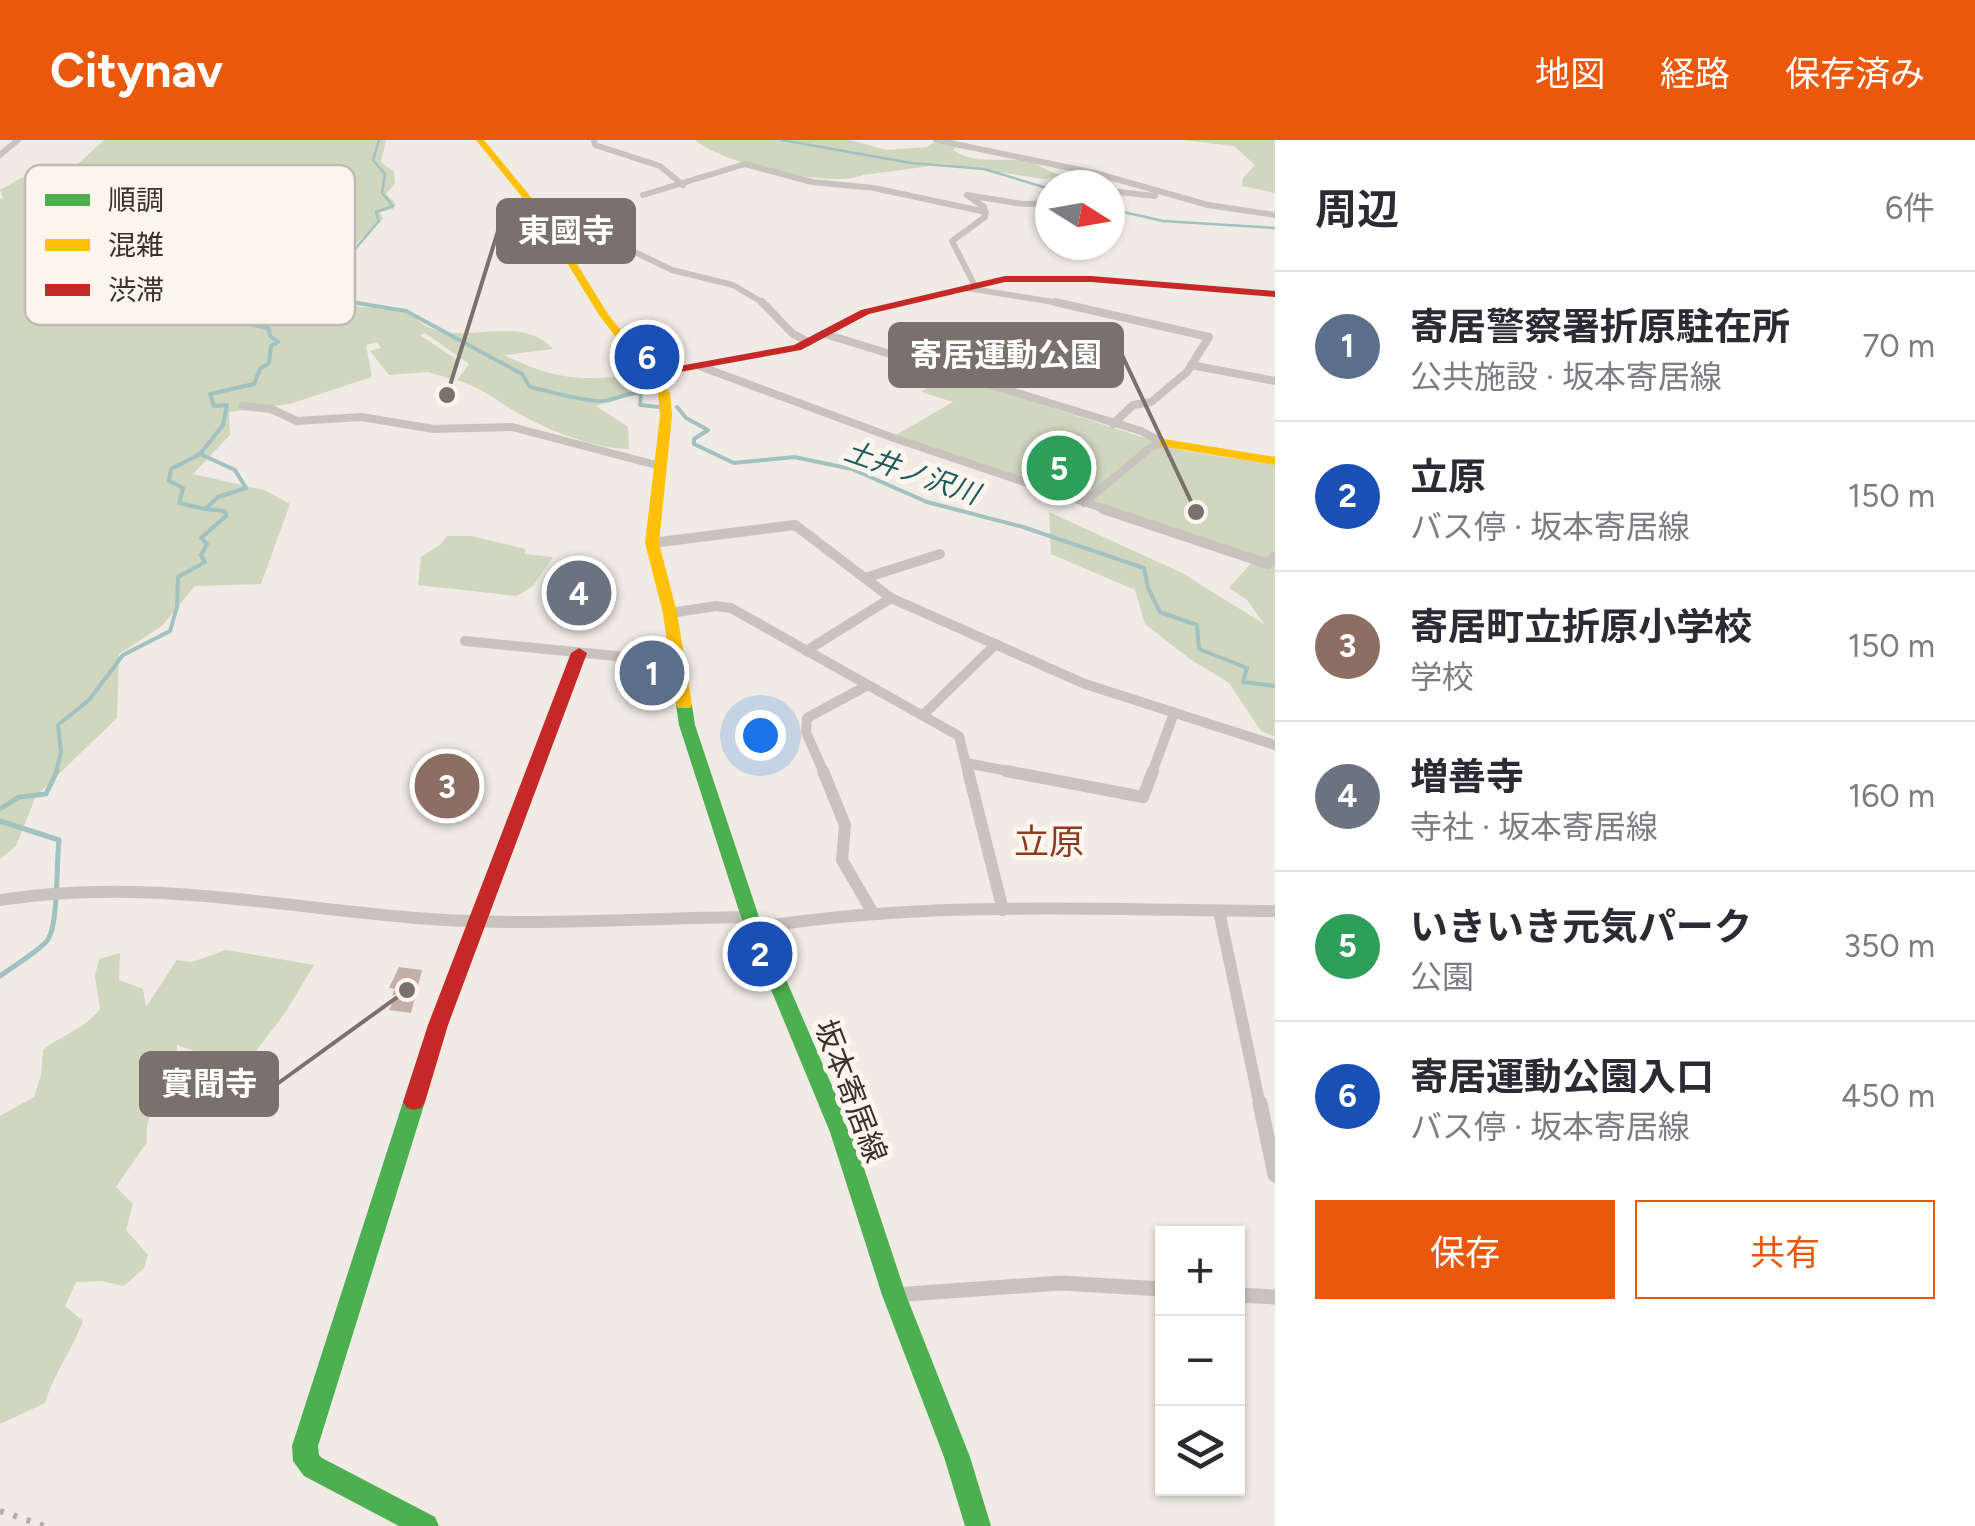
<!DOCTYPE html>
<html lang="ja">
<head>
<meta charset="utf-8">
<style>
  :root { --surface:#fff; --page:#f2f2f3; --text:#2b2b33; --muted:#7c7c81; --line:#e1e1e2; --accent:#ea580c }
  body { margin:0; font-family:Figtree,"Noto Sans JP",sans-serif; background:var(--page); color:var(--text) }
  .controls { position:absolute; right:30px; bottom:30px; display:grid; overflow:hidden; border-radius:0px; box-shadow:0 2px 8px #0004 }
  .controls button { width:90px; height:90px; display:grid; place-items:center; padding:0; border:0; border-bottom:2px solid var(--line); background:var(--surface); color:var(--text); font:50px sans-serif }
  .compass { position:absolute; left:1035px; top:30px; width:90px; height:90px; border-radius:50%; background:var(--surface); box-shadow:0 2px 8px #0004; rotate:101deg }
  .you { position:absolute; left:760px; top:595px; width:35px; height:35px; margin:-25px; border:8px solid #fff; border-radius:50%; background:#1a73e8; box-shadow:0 0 0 15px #1a73e833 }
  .badge { display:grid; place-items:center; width:65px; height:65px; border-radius:50%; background:var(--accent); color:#fff; font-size:32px; font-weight:700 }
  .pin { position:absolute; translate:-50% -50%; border:5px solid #fff; box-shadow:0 2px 10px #0006 }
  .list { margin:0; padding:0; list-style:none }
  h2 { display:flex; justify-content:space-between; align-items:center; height:130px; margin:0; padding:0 40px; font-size:42px }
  h2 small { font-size:32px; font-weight:400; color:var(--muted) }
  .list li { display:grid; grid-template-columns:65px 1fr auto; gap:30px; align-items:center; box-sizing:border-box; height:150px; padding:0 40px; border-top:2px solid var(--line) }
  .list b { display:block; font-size:38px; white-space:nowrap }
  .list p { margin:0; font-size:32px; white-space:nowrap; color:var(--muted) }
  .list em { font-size:32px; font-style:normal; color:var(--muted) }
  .actions { display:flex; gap:20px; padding:30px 40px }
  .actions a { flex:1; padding:22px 0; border:2px solid var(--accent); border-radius:0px; text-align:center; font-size:35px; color:var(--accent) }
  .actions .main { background:var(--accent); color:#fff }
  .icon { flex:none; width:55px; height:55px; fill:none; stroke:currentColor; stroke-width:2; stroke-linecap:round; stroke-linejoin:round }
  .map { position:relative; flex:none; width:1275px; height:1386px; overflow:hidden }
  header { display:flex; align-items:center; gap:60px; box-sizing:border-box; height:140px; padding:0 50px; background:var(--accent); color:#fff }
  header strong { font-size:48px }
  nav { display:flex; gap:55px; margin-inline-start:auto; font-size:35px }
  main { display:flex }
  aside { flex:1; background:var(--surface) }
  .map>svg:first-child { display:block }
</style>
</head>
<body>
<header>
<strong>Citynav</strong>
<nav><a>地図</a><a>経路</a><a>保存済み</a></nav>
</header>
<main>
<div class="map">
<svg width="1275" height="1386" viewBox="0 0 1275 1386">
  <rect width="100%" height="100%" fill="#f0ebe5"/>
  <g fill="#d1d6bf">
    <path d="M 104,0 L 386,0 L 381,22 L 394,32 L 395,44 L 386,54 L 396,64 L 393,69 L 380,72 L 383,78 C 365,102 334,116 310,131 L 325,142 L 323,150 L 343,154 L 358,167 L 408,169 C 443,221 515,166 553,209 L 504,215 C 561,242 581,240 643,235 L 642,250 L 596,266 L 628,287 L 629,309 C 596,309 550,291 521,275 C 500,263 481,247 457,240 L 469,224 L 425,193 L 420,195 L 457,220 L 458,228 L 451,239 L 428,232 L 389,235 L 370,211 L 381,208 L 377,202 L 366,205 L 372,237 L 290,264 L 229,272 L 230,295 L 193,334 L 264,350 L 290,364 L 261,444 L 195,446 L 162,486 L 119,514 L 117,578 L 36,656 L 16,706 L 0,719 L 0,59 L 3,58 L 0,50 L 21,38 L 69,32 Z"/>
    <path d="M 695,0 L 850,0 L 886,10 L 927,7 L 933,3 L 957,6 L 953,10 C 973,25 1001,17 1025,21 C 1039,23 1049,33 1063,36 L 1044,39 L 946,24 L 863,35 C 832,49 720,23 695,0 Z"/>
    <path d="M 1182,0 L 1275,0 L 1275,53 L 1242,46 L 1243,38 L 1255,25 L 1234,6 Z"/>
    <path d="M 946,234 L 1185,311 L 1275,325 L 1275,597 L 1261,591 L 1229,543 L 1190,519 L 1145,484 L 1135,450 L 1051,414 L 1049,372 L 1182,433 L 1264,484 L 1247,460 L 1229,448 L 1254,420 L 894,296 L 953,262 L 921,252 Z"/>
    <path d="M 447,396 L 471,396 L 526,409 L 524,414 L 553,417 L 533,446 L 517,456 L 418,445 L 421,417 L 440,405 Z"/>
    <path d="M 226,810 L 314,825 L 285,873 L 243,928 L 177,905 C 178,943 142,964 147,1002 L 116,1047 L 133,1064 L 126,1090 L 148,1115 L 144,1128 L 124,1146 L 101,1141 L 76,1142 L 65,1166 L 83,1181 C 72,1210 54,1233 45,1263 L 0,1284 L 0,976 L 34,957 L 41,936 L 43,910 C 63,894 85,889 100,869 L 95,836 L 99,819 L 120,813 L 119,840 L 143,849 L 146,867 L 177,820 L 192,822 Z"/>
  </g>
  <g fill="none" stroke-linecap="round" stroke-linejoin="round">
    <g stroke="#a1c2c1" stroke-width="2.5">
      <path d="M 782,0 L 911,23 L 984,29 L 1050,49"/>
      <path d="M 1110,69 L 1163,81 L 1275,88"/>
      <path d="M 228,151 L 238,156 L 237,164"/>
      <path d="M 356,164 L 324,150 L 327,143 L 300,131 L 356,108 L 379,81 L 376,72 L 393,66 L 382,53 L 385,34 L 373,20 L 379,0"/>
    </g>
    <g stroke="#a1c2c1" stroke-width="4">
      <path d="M 351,162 L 406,171 L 522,234 L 530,247 C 553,252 579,261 602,261 C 617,260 626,252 641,253 L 640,265 L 659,267"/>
      <path d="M 677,267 L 686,278 L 708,290 L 694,299 L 694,304 L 734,323 L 794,317 L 852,329 L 927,362 L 1023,387 L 1144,428 L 1148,448 L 1160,472 L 1197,485 L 1199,509 L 1247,528 L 1243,542 L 1275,546"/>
      <path d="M 200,314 L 171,329 L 169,341 L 183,348 L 179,363 L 205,369"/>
      <path d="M 56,633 L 61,612 L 58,585 L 89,560 L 123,515 L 170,491 L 177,467 L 178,437 L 205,422 L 201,415 L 207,404 L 201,398 L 226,376 L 225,371 L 205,369 L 218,357 L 246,348 L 235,330 L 200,314 L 223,285 L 227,265 L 214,266 L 210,254 L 254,244 L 260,229 L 269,223 L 271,206 L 278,202 L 270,196 L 269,189 L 250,184 L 236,173 L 237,162"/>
    </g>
    <g stroke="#a1c2c1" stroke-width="5">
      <path d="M 0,669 L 19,657 L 46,654 L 57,631"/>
      <path d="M 0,681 L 59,700 C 56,723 59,789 46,802 C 33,815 15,825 0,836"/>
    </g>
  </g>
  <g fill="#c3afa7">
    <path d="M 555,438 L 585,442 L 579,456 L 548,452 Z"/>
    <path d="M 399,827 L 422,830 L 411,873 L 389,870 L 396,855 L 392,855 L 395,849 L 389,848 Z"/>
  </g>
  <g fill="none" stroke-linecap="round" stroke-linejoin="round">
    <g stroke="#c9c3be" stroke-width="6">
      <path d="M 594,0 L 595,5 L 660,26 L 683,45"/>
      <path d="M 936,0 L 1095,33 L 1208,65 L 1275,75"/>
      <path d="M 0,15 L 18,0"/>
      <path d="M 1110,51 L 1155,56"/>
      <path d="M 643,55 L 745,24 L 812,42 L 874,48 L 986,72"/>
      <path d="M 563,108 L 618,104 L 672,130 L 733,145 L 765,164"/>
      <path d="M 974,144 L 952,101 L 985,77 L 984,67 L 967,55 L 1023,64 L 1050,63"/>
      <path d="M 966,148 L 1066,164"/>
    </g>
    <g stroke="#c9c3be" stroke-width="8">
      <path d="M 762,162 L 793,194 L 809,202"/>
      <path d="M 1055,162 L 1209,197 L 1187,232 L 1151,262 L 1133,265 L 1113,284"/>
      <path d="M 825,194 L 1141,291 L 1164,303"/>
      <path d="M 1191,225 L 1275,241"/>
      <path d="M 702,227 L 891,297 L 1111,371"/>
      <path d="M 243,266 L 271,269 L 297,281 L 361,277 L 434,289 L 512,287 L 660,326"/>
      <path d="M 1084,363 L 1151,307 L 1164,303"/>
    </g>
    <g stroke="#c9c3be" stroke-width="10">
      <path d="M 1103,369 L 1268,424 L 1275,416"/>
      <path d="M 652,403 L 795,385 L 891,458 L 1085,544 L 1275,605"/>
      <path d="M 865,438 L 940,414"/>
      <path d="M 670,473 L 716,466 L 731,468 L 959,596 L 968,633"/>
      <path d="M 465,501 L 676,522"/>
      <path d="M 806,511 L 891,458"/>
      <path d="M 923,575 L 996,504"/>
      <path d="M 966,623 L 1019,633"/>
      <path d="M 824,633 L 806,592 L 807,578 L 868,545"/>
      <path d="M 1152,633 L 1174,573"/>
    </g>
    <g stroke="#c9c3be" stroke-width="12">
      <path d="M 823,631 L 845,685 L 842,720 L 873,773"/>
      <path d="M 968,631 L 1003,770"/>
      <path d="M 1006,631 L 1143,657 L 1153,631"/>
      <path d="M 0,760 C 144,738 273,766 416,778 C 527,787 639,778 750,777"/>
      <path d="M 1219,771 L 1260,966"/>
      <path d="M 754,788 C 927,760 1100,770 1275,771"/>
    </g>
    <g stroke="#c9c3be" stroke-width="15">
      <path d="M 1260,963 L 1275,1035"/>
      <path d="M 894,1155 L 1061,1143 L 1162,1149"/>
      <path d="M 1238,1155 L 1275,1157"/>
    </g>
    <g fill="#4caf50" fill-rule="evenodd">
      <path d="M 684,560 L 692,565 L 695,585 L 759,777 L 852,992 L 906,1155 L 970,1317 L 991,1386 L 965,1386 L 944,1317 L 882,1155 L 830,992 L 741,777 L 679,585 L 676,565 Z"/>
      <path d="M 414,954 L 421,956 L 425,962 L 318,1306 L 319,1315 L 322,1318 L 435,1377 L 439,1386 L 399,1386 L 304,1336 L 293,1321 L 292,1306 L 403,962 L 407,956 Z"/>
    </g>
    <g fill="#ffc107" fill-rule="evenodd">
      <path d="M 476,0 L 484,0 L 549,79 L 608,174 L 670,253 L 672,276 L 659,403 L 677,473 L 692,565 L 690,568 L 678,568 L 676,565 L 663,473 L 645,403 L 660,276 L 658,253 L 599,175 L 542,82 Z"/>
      <path d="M 1164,299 L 1275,317 L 1275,325 L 1160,306 L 1160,300 Z"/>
    </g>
    <g fill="#c62828" fill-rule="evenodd">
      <path d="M 1005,136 L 1091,136 L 1275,151 L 1275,157 L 1091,142 L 1005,142 L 869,174 L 801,210 L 652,237 L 646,234 L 652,231 L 794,205 L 861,170 Z"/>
      <path d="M 579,508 L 587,513 L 448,885 L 425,962 L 421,968 L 414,970 L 407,968 L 403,962 L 428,885 L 571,513 Z"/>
    </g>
    <path stroke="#b1aca8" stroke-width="6" stroke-dasharray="4 10" stroke-linecap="butt" d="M 0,1371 L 45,1386"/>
  </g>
  <g text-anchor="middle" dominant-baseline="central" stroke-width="10" stroke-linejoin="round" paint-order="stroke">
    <g font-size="28" font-style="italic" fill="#1f5a5e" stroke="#fbf5ee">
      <text transform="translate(912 332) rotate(19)">土井ノ沢川</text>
    </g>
    <g font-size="30" fill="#3b302b" stroke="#fbf5ee">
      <text transform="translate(851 951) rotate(69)">坂本寄居線</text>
    </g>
    <g font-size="35" fill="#8c3b22" stroke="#fbf5ee">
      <text x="1049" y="702">立原</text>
    </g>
  </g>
  <rect x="25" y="25" width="330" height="160" rx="15" fill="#fbf5ee" stroke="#c1bab4" stroke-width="2.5"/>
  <rect x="45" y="54" width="45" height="12" fill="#4caf50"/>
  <rect x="45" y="99" width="45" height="12" fill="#ffc107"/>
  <rect x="45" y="144" width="45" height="12" fill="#c62828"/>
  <g font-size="28" fill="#3b302b">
    <text x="108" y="70">順調</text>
    <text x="108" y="115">混雑</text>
    <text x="108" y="160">渋滞</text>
  </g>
  <path fill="none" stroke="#7a716c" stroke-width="4" d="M447 255L498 91M1196 372L1122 215M407 850L277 944"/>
  <g fill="#7a716c" stroke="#fbf5ee" stroke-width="4">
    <circle cx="447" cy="255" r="10"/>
    <circle cx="1196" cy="372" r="10"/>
    <circle cx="407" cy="850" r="10"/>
  </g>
  <g fill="#7a716c" stroke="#7a716c" stroke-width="4">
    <rect x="498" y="60" width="136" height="62" rx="10"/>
    <rect x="890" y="184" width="232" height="62" rx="10"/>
    <rect x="141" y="913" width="136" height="62" rx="10"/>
  </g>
  <g font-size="32" text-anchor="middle" font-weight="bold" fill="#fff">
    <text x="566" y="102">東國寺</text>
    <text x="1006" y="226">寄居運動公園</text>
    <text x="209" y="955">實聞寺</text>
  </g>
</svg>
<div class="controls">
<button>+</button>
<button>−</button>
<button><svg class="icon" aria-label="layers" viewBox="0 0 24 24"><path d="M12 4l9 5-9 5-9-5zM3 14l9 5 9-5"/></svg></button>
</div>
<svg class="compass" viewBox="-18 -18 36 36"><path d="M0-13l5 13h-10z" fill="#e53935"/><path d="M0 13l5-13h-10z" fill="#7c7c81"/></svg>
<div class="you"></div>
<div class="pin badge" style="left:652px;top:533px;background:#5c6f8a">1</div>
<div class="pin badge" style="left:760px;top:814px;background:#1a4fb4">2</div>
<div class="pin badge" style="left:447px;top:646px;background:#8d6e63">3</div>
<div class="pin badge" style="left:579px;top:453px;background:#6b7280">4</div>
<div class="pin badge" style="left:1059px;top:328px;background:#2e9e5b">5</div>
<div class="pin badge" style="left:647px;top:217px;background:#1a4fb4">6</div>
</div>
<aside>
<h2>周辺<small>6件</small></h2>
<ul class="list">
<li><span class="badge" style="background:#5c6f8a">1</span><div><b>寄居警察署折原駐在所</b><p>公共施設 · 坂本寄居線</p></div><em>70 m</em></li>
<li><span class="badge" style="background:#1a4fb4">2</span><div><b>立原</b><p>バス停 · 坂本寄居線</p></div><em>150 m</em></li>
<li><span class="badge" style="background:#8d6e63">3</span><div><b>寄居町立折原小学校</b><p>学校</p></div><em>150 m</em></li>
<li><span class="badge" style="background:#6b7280">4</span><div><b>増善寺</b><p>寺社 · 坂本寄居線</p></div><em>160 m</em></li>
<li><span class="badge" style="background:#2e9e5b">5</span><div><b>いきいき元気パーク</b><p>公園</p></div><em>350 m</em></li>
<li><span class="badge" style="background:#1a4fb4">6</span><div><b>寄居運動公園入口</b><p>バス停 · 坂本寄居線</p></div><em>450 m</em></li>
</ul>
<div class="actions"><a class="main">保存</a><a>共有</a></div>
</aside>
</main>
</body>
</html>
